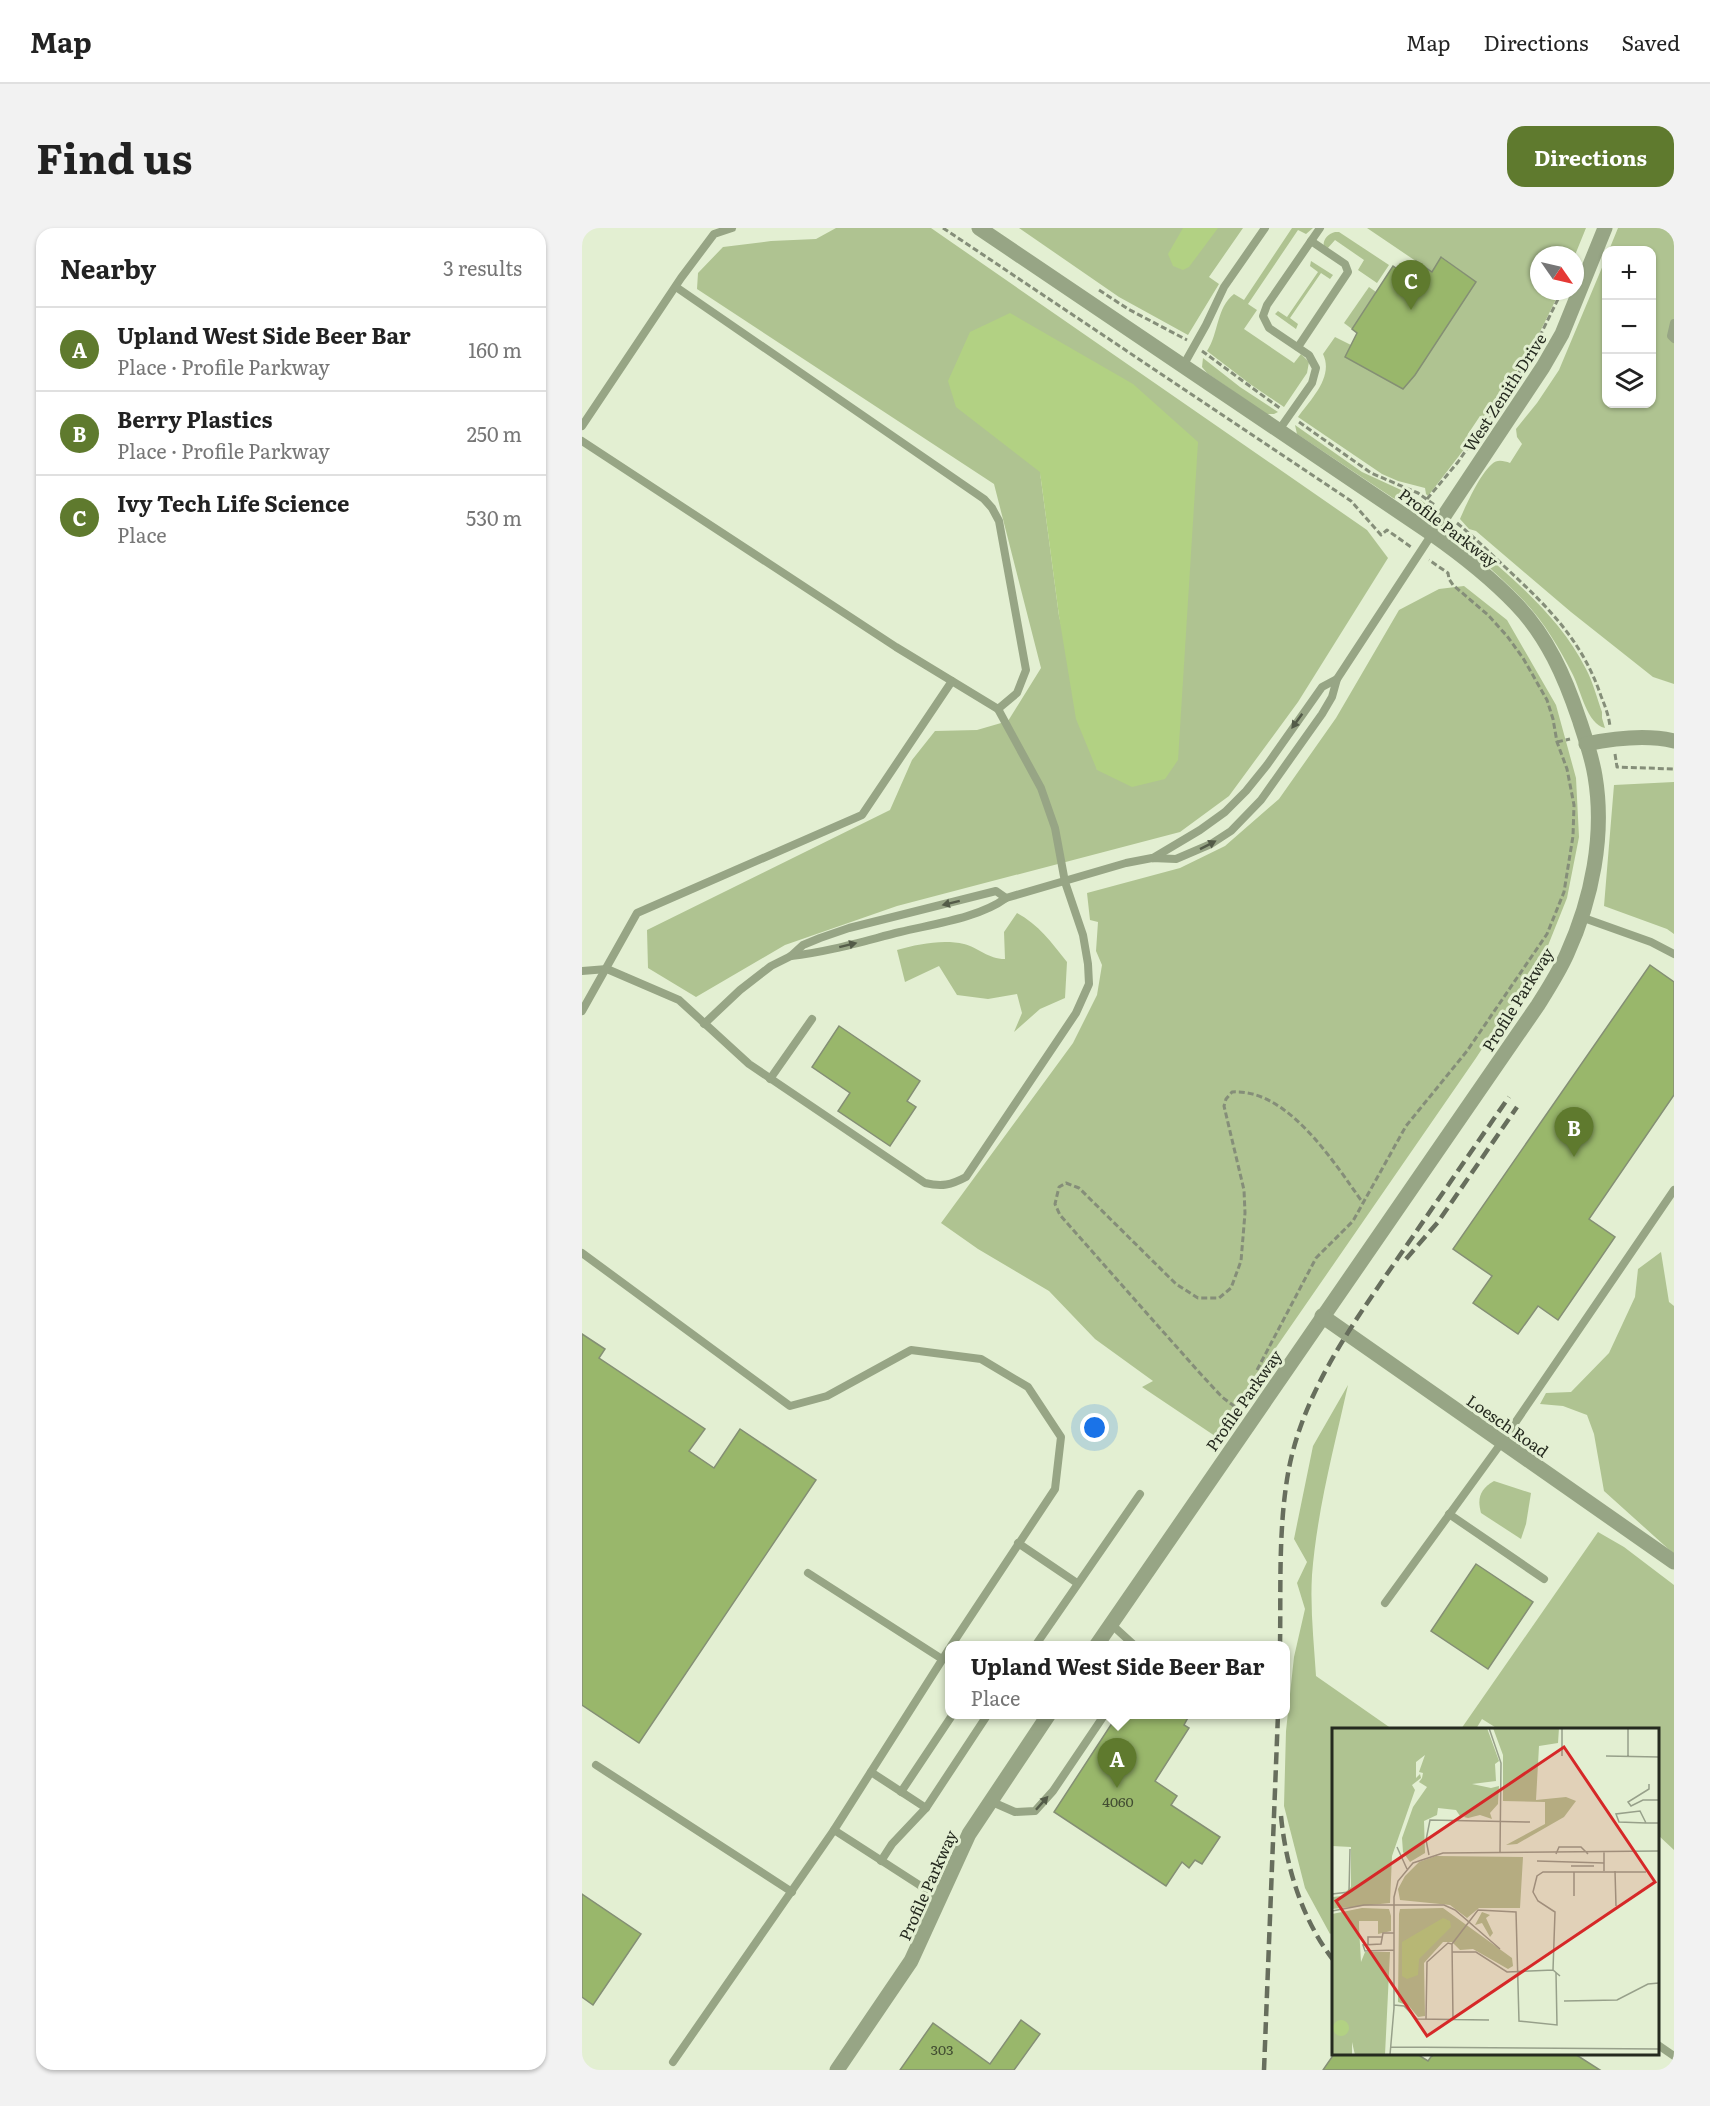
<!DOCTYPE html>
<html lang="en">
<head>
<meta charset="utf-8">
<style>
  :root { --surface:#fff; --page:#f2f2f2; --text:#222; --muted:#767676; --line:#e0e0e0; --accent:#5f7a2e }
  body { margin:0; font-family:Literata,serif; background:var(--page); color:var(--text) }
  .controls { position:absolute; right:18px; top:18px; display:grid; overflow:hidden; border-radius:12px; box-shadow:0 2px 4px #0004 }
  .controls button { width:54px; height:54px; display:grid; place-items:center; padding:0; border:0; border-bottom:2px solid var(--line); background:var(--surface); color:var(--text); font:30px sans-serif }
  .compass { position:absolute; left:948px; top:18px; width:54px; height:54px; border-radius:50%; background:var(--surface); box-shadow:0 2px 4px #0004; rotate:124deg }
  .you { position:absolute; left:513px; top:1200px; width:21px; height:21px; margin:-15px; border:4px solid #fff; border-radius:50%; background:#1a73e8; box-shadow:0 0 0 9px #1a73e833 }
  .badge { display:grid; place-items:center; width:39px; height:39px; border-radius:50%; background:var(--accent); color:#fff; font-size:20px; font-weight:700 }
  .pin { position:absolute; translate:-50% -50px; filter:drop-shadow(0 2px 3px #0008) }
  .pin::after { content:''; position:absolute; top:32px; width:21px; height:18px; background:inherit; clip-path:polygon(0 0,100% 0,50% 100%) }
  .popup { position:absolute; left:363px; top:1413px; width:345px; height:78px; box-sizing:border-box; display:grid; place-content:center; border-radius:12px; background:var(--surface); filter:drop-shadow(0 2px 4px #0005); font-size:20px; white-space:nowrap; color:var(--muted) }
  .popup b { font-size:22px; color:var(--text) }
  .popup::after { content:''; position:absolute; left:50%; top:100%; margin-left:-12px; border:12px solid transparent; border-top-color:var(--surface) }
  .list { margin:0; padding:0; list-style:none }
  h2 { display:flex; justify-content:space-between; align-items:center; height:78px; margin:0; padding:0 24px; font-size:26px }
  h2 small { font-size:20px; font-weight:400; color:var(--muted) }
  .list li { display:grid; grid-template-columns:39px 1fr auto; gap:18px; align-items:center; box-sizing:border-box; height:84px; padding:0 24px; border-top:2px solid var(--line) }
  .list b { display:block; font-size:22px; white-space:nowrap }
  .list p { margin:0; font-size:20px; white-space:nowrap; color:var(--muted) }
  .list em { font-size:20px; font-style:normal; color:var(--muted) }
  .icon { flex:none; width:33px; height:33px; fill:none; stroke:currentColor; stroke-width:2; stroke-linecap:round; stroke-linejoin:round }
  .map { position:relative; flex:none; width:1092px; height:1842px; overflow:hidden; border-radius:18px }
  header { display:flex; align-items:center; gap:36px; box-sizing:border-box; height:84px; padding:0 30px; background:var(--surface); border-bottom:2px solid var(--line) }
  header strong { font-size:28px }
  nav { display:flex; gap:33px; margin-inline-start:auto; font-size:21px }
  .intro { display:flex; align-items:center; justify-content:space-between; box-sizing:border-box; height:144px; padding:0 36px }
  h1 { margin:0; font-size:42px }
  .button { padding:15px 27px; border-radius:18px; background:var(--accent); color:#fff; font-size:21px; font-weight:700 }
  main { display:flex; gap:36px; padding:0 36px }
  aside { flex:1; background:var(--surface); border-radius:18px; box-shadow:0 2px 4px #0004 }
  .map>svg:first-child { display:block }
</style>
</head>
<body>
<header>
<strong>Map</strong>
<nav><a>Map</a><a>Directions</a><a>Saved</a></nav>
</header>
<div class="intro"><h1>Find us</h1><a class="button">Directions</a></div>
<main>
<aside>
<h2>Nearby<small>3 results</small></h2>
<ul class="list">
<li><span class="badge">A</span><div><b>Upland West Side Beer Bar</b><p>Place · Profile Parkway</p></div><em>160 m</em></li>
<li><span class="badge">B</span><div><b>Berry Plastics</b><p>Place · Profile Parkway</p></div><em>250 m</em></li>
<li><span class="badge">C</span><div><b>Ivy Tech Life Science</b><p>Place</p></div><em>530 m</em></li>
</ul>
</aside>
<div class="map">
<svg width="1092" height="1842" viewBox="0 0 1092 1842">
  <rect width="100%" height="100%" fill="#e3efd2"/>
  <g fill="#afc391" fill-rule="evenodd">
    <path d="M 254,0 L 349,0 L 785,302 L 806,330 L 716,474 L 647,568 L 598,604 L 315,678 L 203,717 L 114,769 L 66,740 L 65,702 L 308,582 L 330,532 L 353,503 L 395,502 L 426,493 L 459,440 L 412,256 L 115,61 L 116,45 L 141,19 L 189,13 L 234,11 ZM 458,244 L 515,542 L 477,388 Z"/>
    <path d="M 437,0 L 661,0 L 627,49 L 637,56 L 606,107 L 537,69 Z"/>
    <path d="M 710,0 L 731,0 L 724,6 L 716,2 L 666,76 L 675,82 L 662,101 L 712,135 L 719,126 L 727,134 L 725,145 L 702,179 L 668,156 L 625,123 C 637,105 634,80 652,66 L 662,72 Z"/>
    <path d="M 785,0 L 1004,0 L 993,27 L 957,27 L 957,63 L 978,63 L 951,118 L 904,190 L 898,188 L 886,206 L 890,211 L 846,268 L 844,266 L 843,260 L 816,253 L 800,246 L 716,189 C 729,171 752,149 741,126 L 753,109 L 769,117 L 763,129 L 821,161 L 833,146 L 894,54 L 860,29 L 850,44 Z"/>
    <path d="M 1036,0 L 1092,0 L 1092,456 L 1071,449 L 989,384 L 894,303 L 887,301 L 878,291 C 884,277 898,246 910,236 C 915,231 922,233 928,235 L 940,216 L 935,209 L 934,201 L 955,175 L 977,142 L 1024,30 L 1024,176 L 1070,176 L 1070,22 L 1027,22 Z"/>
    <path d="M 753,4 L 757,4 L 807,37 L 795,55 L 776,42 L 782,32 L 753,12 L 745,21 L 742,19 C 740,12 746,6 753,4 Z"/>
    <path d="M 729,33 L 751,47 L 748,51 L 739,45 L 708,90 L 716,96 L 714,101 L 693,86 L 696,83 L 705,89 L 736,44 L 728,38 Z"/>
    <path d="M 787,59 L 794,64 L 770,101 L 762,95 Z"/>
    <path d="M 621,130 L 658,159 L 696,184 L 692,186 L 684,186 L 625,145 L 620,139 Z"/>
    <path d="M 713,197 L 780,244 L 830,267 L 833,272 L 839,272 L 845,277 L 833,279 L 811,270 L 715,206 Z"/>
    <path d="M 878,303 L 882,306 L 883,312 L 889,314 C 932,352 978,389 1004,441 C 1011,454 1015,470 1020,484 L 1020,490 L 1023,500 C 1005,496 999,463 991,447 C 978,421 962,394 942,373 C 923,353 901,335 882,314 Z"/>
    <path d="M 882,358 L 925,392 L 974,477 L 994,550 L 997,609 L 985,670 L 963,725 L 894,830 L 633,1208 L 560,1159 L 571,1153 L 513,1111 L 467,1063 L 396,1021 L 359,995 L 491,815 L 515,767 L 520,737 L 514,723 L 516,694 L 508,692 L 505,665 L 598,640 L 643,618 L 697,571 L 754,490 L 817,382 L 857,361 Z"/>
    <path d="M 1092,554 L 1092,706 L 1085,701 L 1022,678 L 1032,557 Z"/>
    <path d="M 435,685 C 456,696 470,715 485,734 L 483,770 L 458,781 L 432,804 L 440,785 L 435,766 L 406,771 L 375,767 L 357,738 L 323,754 L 315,722 C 336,716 361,711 382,716 C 397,720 406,731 423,731 L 422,704 Z"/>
    <path d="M 1079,1024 L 1087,1074 L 1092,1078 L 1092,1326 L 1022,1263 L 1012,1206 L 1005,1187 L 981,1178 L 958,1176 L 964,1165 L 989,1164 L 1027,1125 L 1053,1069 L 1056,1041 Z"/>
    <path d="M 766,1157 C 752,1220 735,1283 730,1347 C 728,1381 732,1415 734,1448 L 810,1501 L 752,1502 L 752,1703 L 748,1706 L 723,1660 L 702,1578 L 704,1503 L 712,1429 L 723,1381 L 715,1355 L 725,1334 L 712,1311 L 731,1218 Z"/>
    <path d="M 912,1253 L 949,1265 L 944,1296 L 939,1311 L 899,1285 C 895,1270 898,1261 912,1253 Z"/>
    <path d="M 1016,1304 L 1042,1319 L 1092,1357 L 1092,1622 L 1076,1607 L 1076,1502 L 916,1501 L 900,1491 L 894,1501 L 879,1501 Z"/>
  </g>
  <g fill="#b2d183">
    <path d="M 601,0 L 636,0 L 607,39 L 601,42 L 591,38 L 586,26 Z"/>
    <path d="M 428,85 L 551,156 L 616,214 L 596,532 L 583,551 L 550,559 L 515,542 L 494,491 L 477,388 L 458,244 L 374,179 L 366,153 L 388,104 Z"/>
  </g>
  <g fill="#99b76b" stroke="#848f74" stroke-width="1.5">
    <path d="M 859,29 L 894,54 L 833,147 L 821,161 L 763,129 L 775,105 L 770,101 L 811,38 L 821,45 L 834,33 L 850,44 Z"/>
    <path d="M 1068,737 L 1092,754 L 1092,867 L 1007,991 L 1033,1009 L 976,1092 L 956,1078 L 936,1106 L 891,1075 L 910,1048 L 871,1021 Z"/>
    <path d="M 257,798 L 338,853 L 325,873 L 334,879 L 308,918 L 256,883 L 268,865 L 230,839 Z"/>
    <path d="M 0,1106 L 23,1121 L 17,1130 L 123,1201 L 107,1223 L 132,1240 L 158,1201 L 234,1252 L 57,1515 L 0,1477 Z"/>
    <path d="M 894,1336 L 951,1374 L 906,1441 L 849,1403 Z"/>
    <path d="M 536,1486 L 608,1486 L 602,1497 L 607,1500 L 573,1553 L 595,1568 L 589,1577 L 638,1609 L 620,1636 L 613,1632 L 607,1640 L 600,1634 L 584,1658 L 472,1584 Z"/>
    <path d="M 0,1666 L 59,1706 L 11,1777 L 0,1769 Z"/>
    <path d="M 439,1792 L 458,1806 L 432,1842 L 318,1842 L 351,1795 L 408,1836 Z"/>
    <path d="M 752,1826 L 835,1826 L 846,1833 L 851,1826 L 993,1826 L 1018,1842 L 741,1842 Z"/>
  </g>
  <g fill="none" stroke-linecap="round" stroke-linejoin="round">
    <g stroke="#858e79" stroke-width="3" stroke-dasharray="6 3" stroke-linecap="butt">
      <path d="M 361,0 L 769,273 L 799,307 L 805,302 L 829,319"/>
      <path d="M 517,62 L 546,81 L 605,112"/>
      <path d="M 620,123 L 699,181"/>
      <path d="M 717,194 L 789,245 L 836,265 L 854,278"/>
      <path d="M 845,271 L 876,234 L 948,128 L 980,63"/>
      <path d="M 875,295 C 892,309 907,324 923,339 C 965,378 1000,412 1019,468 C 1023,478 1027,488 1028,499"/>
      <path d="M 975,514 L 988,511"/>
      <path d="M 1033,526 L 1035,539 L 1092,541"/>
      <path d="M 675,1142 L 734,1030 L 771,993 L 824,898 L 885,823 L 965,706 L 982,664 L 991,608 L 992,577 L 985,541 L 975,514 L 971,491 L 965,472 L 941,430 L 925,408 L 906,387 L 871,357 L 867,351 L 866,345 L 847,332"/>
      <path d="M 660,1184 L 640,1169 L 615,1142 L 478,987 L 473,976 L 477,959 L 484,955 L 497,960 L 594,1056 L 616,1070 L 637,1070 L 649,1060 L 659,1033 L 663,985 L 662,962 L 642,878 L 644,871 L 650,864 C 706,860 753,936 781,975"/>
    </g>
    <g stroke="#97a585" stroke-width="8">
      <path d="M 1092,95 L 1089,108 L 1092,111"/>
      <path d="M 716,119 L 766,44 L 763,36 L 729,13"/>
      <path d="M 601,138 L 624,97 L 642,59 L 683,0"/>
      <path d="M 0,198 L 99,50 L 132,6 L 150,0"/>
      <path d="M 697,202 L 730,155 L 734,140 L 727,127 L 687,100 L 681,88 L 685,77 L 738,0"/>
      <path d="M 0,213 L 314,419 L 416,481 L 435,465 L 444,442 L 417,293 L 410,280 L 402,271 L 94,59"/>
      <path d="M 571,630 L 618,602 L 643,584 L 664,563 L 685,537 L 740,459 L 755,451"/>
      <path d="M 999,689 L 1069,714 L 1092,726"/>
      <path d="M 209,728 C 246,724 282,713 318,704 C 351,696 397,690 424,670 L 544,635 L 570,630 L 594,631 L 629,616 L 649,603 L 679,572 L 740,486 L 750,469 L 755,451 L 850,306"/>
      <path d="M 0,743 L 25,741 L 97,772 L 167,836 L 343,955 C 360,959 369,957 384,949 L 494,785 L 507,756 L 506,736 L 501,707 L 483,654 L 473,600 L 459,560 L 416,481"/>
      <path d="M 0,783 L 55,685 L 280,587 L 370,453"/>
      <path d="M 122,796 L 158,762 L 189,738 L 209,728 L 221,717 L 238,710 L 267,700 L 414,663 L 424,670"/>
      <path d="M 188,851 L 230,791"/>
      <path d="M 0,1025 L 208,1178 L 245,1168 L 329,1122 L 399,1131 L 446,1159 L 479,1209 L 473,1261 L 369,1418"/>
      <path d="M 867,1286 L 962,1351"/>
      <path d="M 436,1315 L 495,1355"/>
      <path d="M 226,1345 L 360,1431"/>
      <path d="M 803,1375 L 920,1214 L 1092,962"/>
      <path d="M 529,1396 L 553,1418"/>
      <path d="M 453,1418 L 558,1266"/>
      <path d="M 14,1537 L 210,1664"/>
      <path d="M 289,1544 L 344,1580"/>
      <path d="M 319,1564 L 371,1486"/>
      <path d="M 408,1573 L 433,1584 L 453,1583 L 471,1563 L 523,1486"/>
      <path d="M 252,1602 L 359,1671"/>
      <path d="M 299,1633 L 310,1616 L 344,1580 L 406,1486"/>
      <path d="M 1076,1817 L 1092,1828"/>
      <path d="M 91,1834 L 252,1602 L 367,1421"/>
    </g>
    <g stroke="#97a585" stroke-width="15">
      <path d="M 397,0 L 850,306 C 880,327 908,349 934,376 C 965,408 983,449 997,491 C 1003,509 1010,529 1013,548 C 1023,607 1010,671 985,726 C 977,744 966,761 956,777 L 514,1418"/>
      <path d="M 850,306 L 961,139 L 980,106 L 1023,0"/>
      <path d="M 1004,516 C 1033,510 1064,506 1092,513"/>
      <path d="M 740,1088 L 1092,1334"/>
      <path d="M 255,1842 L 329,1733 L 387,1606 L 467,1486"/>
    </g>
    <g stroke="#676e5d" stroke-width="4.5" stroke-dasharray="12 6" stroke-linecap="butt">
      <path d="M 824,1031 L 856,994 L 935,879"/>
      <path d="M 698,1418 C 699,1359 696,1298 707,1240 C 723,1160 773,1093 818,1027 C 854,975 890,922 927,869"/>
      <path d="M 699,1588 C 704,1639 720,1692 752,1733"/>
      <path d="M 850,1826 L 851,1826"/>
      <path d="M 682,1842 L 696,1486"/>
    </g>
  </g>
  <defs><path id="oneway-solid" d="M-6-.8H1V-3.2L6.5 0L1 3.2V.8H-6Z" transform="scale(1.5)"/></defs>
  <g fill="#535b48">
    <use href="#oneway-solid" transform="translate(715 493) rotate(126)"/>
    <use href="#oneway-solid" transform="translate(626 617) rotate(-27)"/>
    <use href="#oneway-solid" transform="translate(369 675) rotate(166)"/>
    <use href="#oneway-solid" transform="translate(266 717) rotate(-14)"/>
    <use href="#oneway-solid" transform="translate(460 1575) rotate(-48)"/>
  </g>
  <g text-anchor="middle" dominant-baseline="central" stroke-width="6" stroke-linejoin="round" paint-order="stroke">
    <g font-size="14" fill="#424d32">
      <text x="536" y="1573">4060</text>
      <text x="360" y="1821">303</text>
    </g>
    <g font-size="16" fill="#252a1f" stroke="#e3efd2">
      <text transform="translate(922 164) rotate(-57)">West Zenith Drive</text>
      <text transform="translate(867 299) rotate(37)">Profile Parkway</text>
      <text transform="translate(935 771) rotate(-58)">Profile Parkway</text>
      <text transform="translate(661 1172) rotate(-55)">Profile Parkway</text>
      <text transform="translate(926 1197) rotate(35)">Loesch Road</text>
      <text transform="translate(345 1657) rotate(-66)">Profile Parkway</text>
    </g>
  </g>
  <g transform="translate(750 1500)">
    <rect width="327" height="327" fill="#e3efd2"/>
    <path d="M 0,0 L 155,0 L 167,33 L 163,36 L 164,53 L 140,56 L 159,60 L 167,58 L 166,76 L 158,85 L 160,91 L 148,87 L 136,90 L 132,89 L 137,82 L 128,88 L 124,82 L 106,80 L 105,87 L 92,93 L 93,125 L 78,134 L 71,124 L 70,110 L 81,79 L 95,59 L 87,54 L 90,50 L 91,45 L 87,44 L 93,27 L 84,34 L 84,50 L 88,46 L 89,50 L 80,57 L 83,62 L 60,128 L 58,175 L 0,181 L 1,169 L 9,168 L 19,159 L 19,119 L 0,118 ZM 161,0 L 227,0 L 226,15 L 207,18 L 204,72 L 234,69 L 244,73 L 232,89 L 185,116 L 174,117 L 213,96 L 213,74 L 171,73 L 171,27 ZM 104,128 L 191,129 L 188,180 L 147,180 L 135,190 L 118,177 L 68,172 L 66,161 L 73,148 L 87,134 ZM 30,180 L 57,181 L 59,188 L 59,203 L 46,206 L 46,193 L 27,193 L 27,199 L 29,234 L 33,224 L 58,224 L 53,327 L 23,327 L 20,314 L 20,327 L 0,327 L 0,186 ZM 111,180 L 180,230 L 181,238 L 176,241 L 141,221 L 128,222 L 120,214 L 111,214 L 92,235 L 93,288 L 86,289 L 77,278 L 66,274 L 67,186 L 68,181 ZM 150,184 L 158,187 L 154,190 L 161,205 L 158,209 L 150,195 L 143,197 Z" fill="#afc391"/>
    <path d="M 111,190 L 118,193 L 119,199 L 87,231 L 86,247 L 75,251 L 70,248 L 70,214 ZM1 300a8 8 0 1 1 16 0a8 8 0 1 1-16 0Z" fill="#b2d183"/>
    <path fill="none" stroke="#97a08a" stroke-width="1.5" d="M 157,0 L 169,35 L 168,125M 296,0 L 296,29M 230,28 L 230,0M 274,28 L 327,29M 317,56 L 317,61 L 296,74 L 299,78 L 311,72 L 327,72M 314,95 L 308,83 L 284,86 L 287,94 L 314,95 L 327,95M 65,119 L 75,141M 272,124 L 272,143M 224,126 L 227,119 L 249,119 L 256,126M 97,127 L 94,112 L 98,92 L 198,94M 205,133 L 272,135M 239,138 L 262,138M 283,143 L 284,178M 242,144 L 242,168M 0,166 L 17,164 L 18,121M 0,183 L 32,177 L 112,177 L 123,182 L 168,221M 62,205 L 51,205 L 49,216 L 31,217 L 33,223 L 62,222M 120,216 L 146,182 L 184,184 L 187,293 L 225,297 L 224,245M 36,217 L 36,209 L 50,209M 120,224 L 144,224 L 175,244 L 221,242 L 228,248M 221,242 L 223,184 L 206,173 L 201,164 L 205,148 L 211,144 L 314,144M 232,273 L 285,272 L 316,256 L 327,255M 62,277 L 72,278 L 85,291 L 157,292M 94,291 L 95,234 L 116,215 L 120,216 L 121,291M 58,319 L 327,321M 58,327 L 62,280 L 62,169 L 66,153 L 81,135 L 111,125 L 327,123"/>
    <path fill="#d62828" fill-opacity="0.15" stroke="#d62828" stroke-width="3" d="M 232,19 L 323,154 L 95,308 L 4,173 Z"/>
    <rect width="327" height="327" fill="none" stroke="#252a1f" stroke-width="3"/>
  </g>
</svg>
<div class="controls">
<button>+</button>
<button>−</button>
<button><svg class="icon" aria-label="layers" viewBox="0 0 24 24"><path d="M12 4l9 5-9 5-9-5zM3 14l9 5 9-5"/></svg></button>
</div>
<svg class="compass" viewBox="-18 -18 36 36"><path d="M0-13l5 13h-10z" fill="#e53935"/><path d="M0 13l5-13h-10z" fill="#767676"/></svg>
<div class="you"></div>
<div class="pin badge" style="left:535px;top:1560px">A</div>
<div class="popup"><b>Upland West Side Beer Bar</b>Place</div>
<div class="pin badge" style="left:992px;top:929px">B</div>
<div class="pin badge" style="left:829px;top:82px">C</div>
</div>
</main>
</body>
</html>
